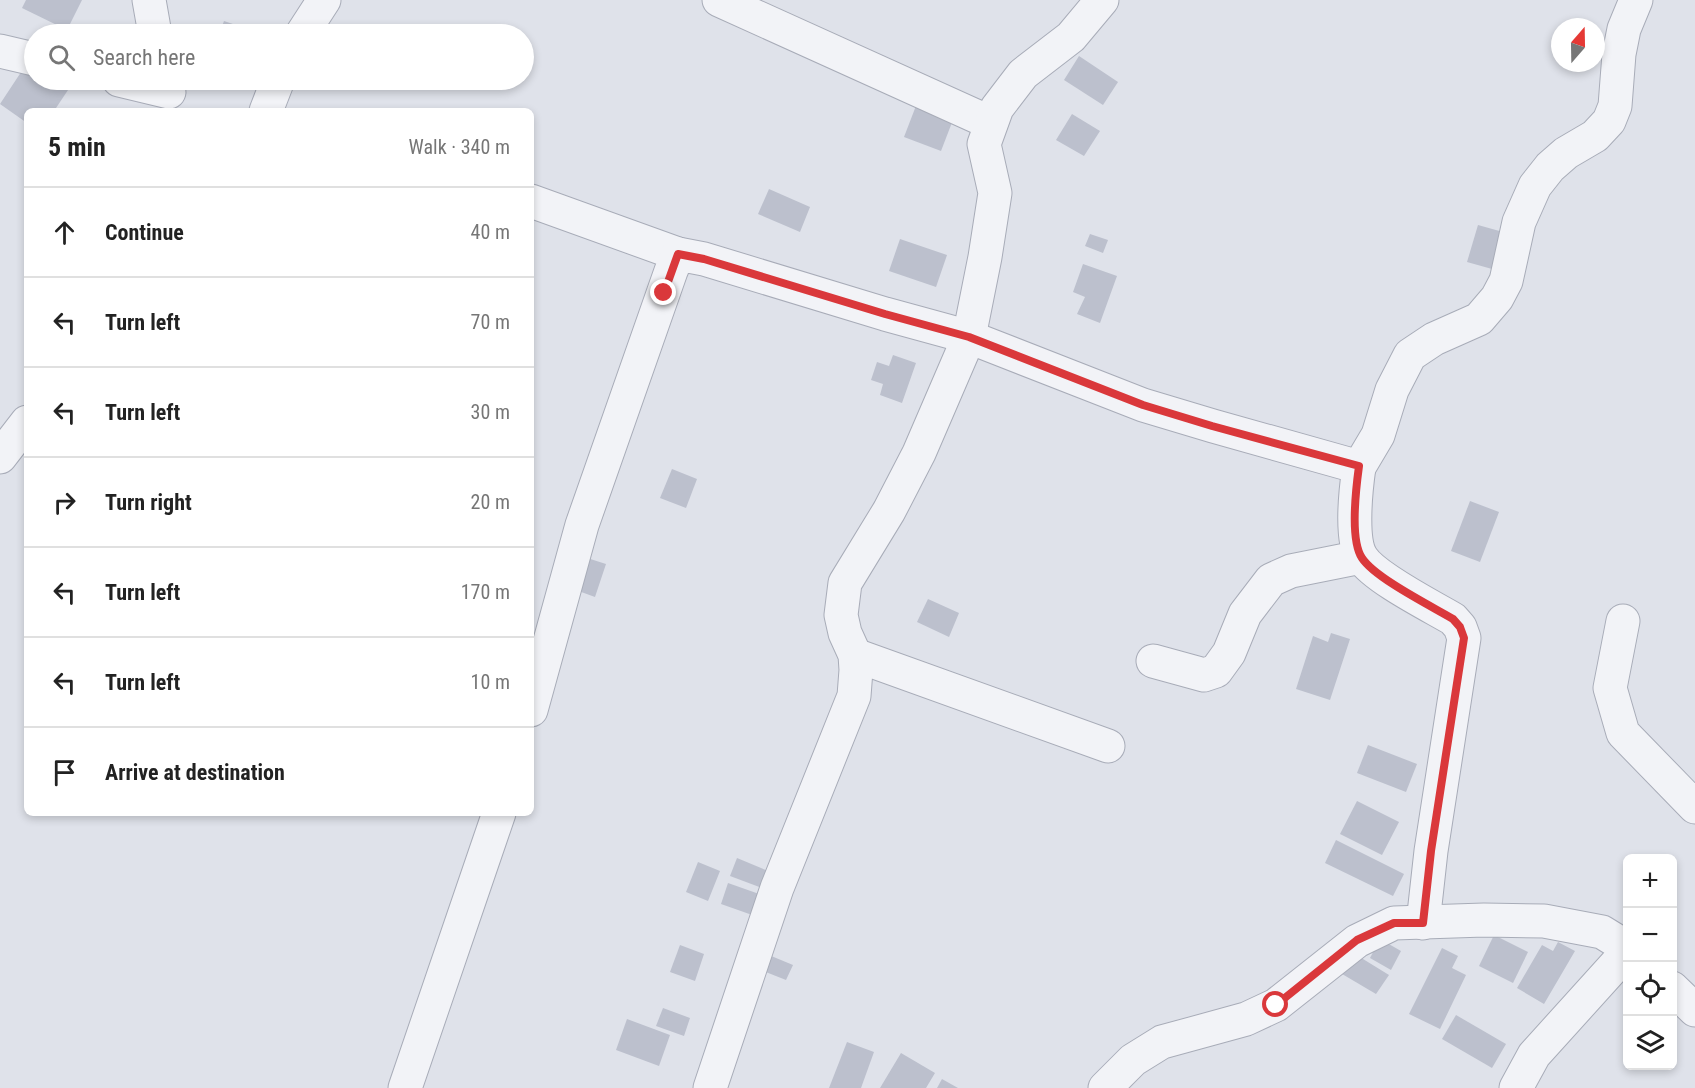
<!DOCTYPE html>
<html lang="en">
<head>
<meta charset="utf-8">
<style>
  :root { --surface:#fff; --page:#f2f2f2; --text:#222; --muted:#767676; --line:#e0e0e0 }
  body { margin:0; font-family:"Roboto Condensed",sans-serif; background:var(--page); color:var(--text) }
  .controls { position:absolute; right:18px; bottom:18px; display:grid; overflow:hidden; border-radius:9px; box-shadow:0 3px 9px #0003 }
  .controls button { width:54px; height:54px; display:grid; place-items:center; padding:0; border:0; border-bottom:2px solid var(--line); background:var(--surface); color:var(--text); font:30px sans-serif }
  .compass { position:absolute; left:1551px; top:18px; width:54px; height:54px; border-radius:50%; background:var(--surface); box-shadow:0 3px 9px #0003; rotate:20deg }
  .stop { position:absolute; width:18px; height:18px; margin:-14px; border:4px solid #da383b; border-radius:50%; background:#fff }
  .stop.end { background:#da383b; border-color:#fff; box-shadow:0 2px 6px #0008 }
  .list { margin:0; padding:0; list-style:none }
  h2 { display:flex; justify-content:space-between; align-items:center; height:78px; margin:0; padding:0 24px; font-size:26px }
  h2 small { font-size:20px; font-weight:400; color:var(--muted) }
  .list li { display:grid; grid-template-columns:39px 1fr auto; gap:18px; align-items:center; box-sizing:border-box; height:90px; padding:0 24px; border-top:2px solid var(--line) }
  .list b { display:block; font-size:22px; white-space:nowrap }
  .list em { font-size:20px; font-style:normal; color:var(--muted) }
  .icon { flex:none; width:33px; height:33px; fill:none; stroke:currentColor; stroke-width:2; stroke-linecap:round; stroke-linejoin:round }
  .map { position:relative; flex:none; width:1695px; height:1088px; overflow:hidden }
  .search { position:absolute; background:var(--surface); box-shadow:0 3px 9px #0003; left:24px; top:24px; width:510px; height:66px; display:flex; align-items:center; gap:15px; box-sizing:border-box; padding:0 21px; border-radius:33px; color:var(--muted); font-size:22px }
  .panel { position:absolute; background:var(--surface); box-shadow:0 3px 9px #0003; left:24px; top:108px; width:510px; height:708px; border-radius:9px }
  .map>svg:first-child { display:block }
</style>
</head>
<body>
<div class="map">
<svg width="1695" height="1088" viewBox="0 0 1695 1088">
  <rect width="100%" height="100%" fill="#dfe2ea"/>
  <g fill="#bcc0cd">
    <path d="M 26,0 L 82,0 L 67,30 L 22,8 Z"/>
    <path d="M 224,21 L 263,34 L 219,34 Z"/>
    <path d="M 1079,56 L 1118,82 L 1103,105 L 1064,80 Z"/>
    <path d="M 29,60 L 34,63 L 34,80 L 59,80 L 70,87 L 54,111 L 27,111 L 27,123 L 0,104 Z"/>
    <path d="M 919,98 L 956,112 L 941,151 L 904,137 Z"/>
    <path d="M 1072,114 L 1100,131 L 1084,156 L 1056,140 Z"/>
    <path d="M 769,189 L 810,207 L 800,232 L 758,214 Z"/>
    <path d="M 1478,225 L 1503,232 L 1492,269 L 1467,262 Z"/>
    <path d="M 1090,234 L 1108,240 L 1103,253 L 1085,246 Z"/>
    <path d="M 900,239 L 947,255 L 936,287 L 889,271 Z"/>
    <path d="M 1083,264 L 1117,276 L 1100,323 L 1077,314 L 1085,297 L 1073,292 Z"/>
    <path d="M 893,355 L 916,363 L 902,403 L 880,395 L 883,384 L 871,380 L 877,362 L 889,366 Z"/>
    <path d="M 672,469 L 697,479 L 686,508 L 660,498 Z"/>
    <path d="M 1470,501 L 1499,512 L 1480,562 L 1451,551 Z"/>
    <path d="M 584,557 L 606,564 L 595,597 L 573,589 Z"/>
    <path d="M 928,599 L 959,613 L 949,637 L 917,622 Z"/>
    <path d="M 1331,633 L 1350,639 L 1330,700 L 1296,689 L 1313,636 L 1328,642 Z"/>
    <path d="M 1368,745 L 1417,764 L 1406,792 L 1357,773 Z"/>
    <path d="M 1357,801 L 1399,822 L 1382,855 L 1340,834 Z"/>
    <path d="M 1336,840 L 1404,874 L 1393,896 L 1325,863 Z"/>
    <path d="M 737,858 L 768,871 L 762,888 L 730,876 Z"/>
    <path d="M 698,862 L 720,871 L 708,901 L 686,892 Z"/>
    <path d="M 728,883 L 762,895 L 755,916 L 721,904 Z"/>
    <path d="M 1494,935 L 1528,952 L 1513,983 L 1479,966 Z"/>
    <path d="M 1380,939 L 1401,951 L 1391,970 L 1370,958 Z"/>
    <path d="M 1558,942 L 1575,951 L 1544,1004 L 1517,988 L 1542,945 L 1553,951 Z"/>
    <path d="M 680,945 L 704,954 L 695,981 L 670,972 Z"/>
    <path d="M 1442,948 L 1458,956 L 1452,968 L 1466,975 L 1440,1029 L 1409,1014 Z"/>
    <path d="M 1350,951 L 1389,975 L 1376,994 L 1337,971 Z"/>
    <path d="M 764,953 L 793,965 L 786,980 L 758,969 Z"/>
    <path d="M 663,1008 L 690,1018 L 684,1036 L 656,1026 Z"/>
    <path d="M 1456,1015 L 1506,1044 L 1492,1068 L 1442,1039 Z"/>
    <path d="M 627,1019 L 670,1035 L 659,1066 L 616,1050 Z"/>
    <path d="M 847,1042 L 874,1052 L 861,1088 L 829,1088 Z"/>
    <path d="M 901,1053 L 935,1073 L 926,1088 L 880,1088 Z"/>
    <path d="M 942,1079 L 958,1088 L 937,1088 Z"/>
  </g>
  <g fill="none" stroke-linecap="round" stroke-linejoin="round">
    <defs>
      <g id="minor">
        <path d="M 149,0 L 155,34"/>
        <path d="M 719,0 L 991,123"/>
        <path d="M 302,34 L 324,0"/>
        <path d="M 0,51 L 34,59"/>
        <path d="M 119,80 L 169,92"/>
        <path d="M 266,111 L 278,80"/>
        <path d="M 531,201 L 678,254"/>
        <path d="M 0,457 L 27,422"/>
        <path d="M 1359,467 L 1378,435 L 1392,390 L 1410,355 L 1434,339 L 1479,319 L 1497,298 L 1506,281 L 1519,222 L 1535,186 L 1550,167 L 1566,153 L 1595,136 L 1609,121 L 1615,106 L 1619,54 L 1624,29 L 1636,0"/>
        <path d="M 1623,621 L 1610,688 L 1623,733 L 1695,807"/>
        <path d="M 855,655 L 1108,746"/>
        <path d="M 1153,661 L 1204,675 L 1216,671 L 1229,653 L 1245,614 L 1271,580 L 1291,571 L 1361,557"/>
        <path d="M 531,710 L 582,525 L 671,271 L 678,254 L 704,259 L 885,314 L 969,337 L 1143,405 L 1213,426 L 1359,467 C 1356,488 1350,540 1362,558 C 1375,578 1431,606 1453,619 L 1460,627 L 1464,638 L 1431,851 L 1423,923"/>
        <path d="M 1672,988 L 1695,1010"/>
        <path d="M 405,1088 L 499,813"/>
        <path d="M 710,1088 L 777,888 L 854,696 L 856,670 L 855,655 L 845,633 L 841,615 L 845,583 L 889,511 L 919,453 L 969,337 L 985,257 L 995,193 L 984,144 L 997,108 L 1023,74 L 1071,37 L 1102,0"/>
        <path d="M 1105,1088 L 1133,1060 L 1162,1042 L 1246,1019 L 1276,1005 L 1357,941 L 1394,923 L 1484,920 L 1544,921 L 1602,932 L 1628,948"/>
        <path d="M 1516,1088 L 1534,1055 L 1628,951"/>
      </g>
    </defs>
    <use href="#minor" stroke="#a8acb8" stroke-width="35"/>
    <use href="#minor" stroke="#f2f3f7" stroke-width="33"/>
  </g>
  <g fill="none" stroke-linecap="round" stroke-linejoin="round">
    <path stroke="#da383b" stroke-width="8" d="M 664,293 L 678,254 L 704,259 L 885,314 L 969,337 L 1143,405 L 1212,426 L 1359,466 C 1356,488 1350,540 1362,558 C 1375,578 1431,606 1453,619 L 1460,627 L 1464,638 L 1431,851 L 1423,923 L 1394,923 L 1357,940 L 1276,1005"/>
  </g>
</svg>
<div class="controls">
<button>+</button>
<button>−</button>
<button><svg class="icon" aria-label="locate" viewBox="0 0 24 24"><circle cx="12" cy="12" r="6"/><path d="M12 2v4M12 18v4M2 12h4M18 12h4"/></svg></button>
<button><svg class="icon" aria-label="layers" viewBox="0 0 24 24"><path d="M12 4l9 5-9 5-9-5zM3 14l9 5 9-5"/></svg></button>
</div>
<svg class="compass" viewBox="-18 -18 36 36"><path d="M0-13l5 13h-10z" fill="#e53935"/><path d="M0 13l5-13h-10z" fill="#767676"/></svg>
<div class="stop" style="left:1276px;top:1005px"></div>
<div class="stop end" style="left:664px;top:293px"></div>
<div class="search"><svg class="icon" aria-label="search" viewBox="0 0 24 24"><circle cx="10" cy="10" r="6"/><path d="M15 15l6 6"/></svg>Search here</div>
<section class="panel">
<h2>5 min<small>Walk · 340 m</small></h2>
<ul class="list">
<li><svg class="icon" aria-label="ahead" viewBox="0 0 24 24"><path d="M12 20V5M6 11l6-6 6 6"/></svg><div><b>Continue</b></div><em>40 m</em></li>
<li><svg class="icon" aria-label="left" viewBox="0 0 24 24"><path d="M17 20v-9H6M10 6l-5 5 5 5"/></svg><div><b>Turn left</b></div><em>70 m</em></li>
<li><svg class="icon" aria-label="left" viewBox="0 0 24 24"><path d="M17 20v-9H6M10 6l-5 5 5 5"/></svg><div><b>Turn left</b></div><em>30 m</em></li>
<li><svg class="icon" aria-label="right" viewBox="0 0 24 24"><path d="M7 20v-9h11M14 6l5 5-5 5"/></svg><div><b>Turn right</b></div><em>20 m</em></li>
<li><svg class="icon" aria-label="left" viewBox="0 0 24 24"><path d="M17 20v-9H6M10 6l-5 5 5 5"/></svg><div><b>Turn left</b></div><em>170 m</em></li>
<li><svg class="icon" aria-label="left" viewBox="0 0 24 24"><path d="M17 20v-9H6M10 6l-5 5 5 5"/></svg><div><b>Turn left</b></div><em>10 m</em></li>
<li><svg class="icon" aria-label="arrive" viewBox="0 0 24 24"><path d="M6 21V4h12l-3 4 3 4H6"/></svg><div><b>Arrive at destination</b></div></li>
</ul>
</section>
</div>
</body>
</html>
